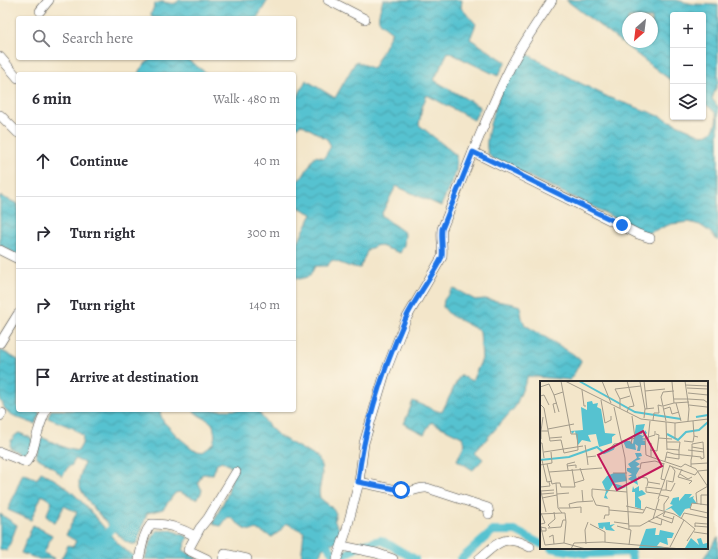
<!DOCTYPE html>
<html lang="en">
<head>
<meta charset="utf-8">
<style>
  :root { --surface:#fff; --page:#f2f2f3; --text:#2b2b33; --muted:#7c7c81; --line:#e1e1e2 }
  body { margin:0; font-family:Alegreya,serif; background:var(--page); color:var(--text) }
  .controls { position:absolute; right:12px; top:12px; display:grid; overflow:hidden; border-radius:4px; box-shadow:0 1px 3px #0004 }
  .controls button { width:36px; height:36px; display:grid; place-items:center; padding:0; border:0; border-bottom:1px solid var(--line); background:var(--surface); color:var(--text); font:20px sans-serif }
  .compass { position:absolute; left:622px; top:12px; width:36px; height:36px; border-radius:50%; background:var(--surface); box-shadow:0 1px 3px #0004; rotate:208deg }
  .stop { position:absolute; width:12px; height:12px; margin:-9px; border:3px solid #1a73e8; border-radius:50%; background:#fff }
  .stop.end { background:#1a73e8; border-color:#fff; box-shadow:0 1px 4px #0008 }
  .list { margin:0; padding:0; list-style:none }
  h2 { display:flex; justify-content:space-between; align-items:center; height:52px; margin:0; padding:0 16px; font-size:17px }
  h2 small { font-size:13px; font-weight:400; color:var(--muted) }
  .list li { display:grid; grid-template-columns:26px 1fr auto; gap:12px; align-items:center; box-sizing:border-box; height:72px; padding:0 16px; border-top:1px solid var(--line) }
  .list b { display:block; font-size:15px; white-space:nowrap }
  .list em { font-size:13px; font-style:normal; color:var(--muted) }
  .icon { flex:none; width:22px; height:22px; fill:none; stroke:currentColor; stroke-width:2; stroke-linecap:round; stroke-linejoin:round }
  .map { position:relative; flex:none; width:718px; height:559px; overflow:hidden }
  .search { position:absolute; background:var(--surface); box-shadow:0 1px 3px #0004; left:16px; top:16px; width:280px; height:44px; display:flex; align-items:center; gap:10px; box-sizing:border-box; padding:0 14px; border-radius:4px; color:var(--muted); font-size:15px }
  .panel { position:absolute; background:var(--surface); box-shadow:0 1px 3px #0004; left:16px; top:72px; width:280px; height:340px; border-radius:4px }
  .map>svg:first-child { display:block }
</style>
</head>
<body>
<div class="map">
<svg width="718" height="559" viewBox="0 0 718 559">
  <defs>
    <pattern id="water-waves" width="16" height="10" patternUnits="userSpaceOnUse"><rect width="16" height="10" fill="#56c2d0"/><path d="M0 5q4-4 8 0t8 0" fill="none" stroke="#479ea9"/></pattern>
  </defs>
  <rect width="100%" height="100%" fill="#fcf5e5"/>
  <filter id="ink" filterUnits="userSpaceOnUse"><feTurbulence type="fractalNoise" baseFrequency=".025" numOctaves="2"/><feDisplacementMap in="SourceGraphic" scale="8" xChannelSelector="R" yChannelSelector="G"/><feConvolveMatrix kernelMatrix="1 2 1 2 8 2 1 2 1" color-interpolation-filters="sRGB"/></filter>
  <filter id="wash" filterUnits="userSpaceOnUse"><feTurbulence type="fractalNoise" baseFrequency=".012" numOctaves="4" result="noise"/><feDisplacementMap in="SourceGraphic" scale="16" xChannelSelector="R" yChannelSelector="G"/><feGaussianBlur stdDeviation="0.9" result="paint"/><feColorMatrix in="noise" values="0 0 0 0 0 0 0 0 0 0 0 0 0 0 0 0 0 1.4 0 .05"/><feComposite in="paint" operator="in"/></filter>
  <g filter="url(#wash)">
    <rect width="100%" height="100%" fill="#f3e6ca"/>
    <g fill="url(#water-waves)" stroke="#40767e" fill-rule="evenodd">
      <path d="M 179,0 L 268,0 L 257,18 L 152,18 L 151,14 L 155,4 C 158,3 161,1 164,2 C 171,3 174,6 179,0 Z"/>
      <path d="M 383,0 L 462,0 L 461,8 L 476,24 L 470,39 L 506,62 L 498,76 L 448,52 L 434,80 L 480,107 L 474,120 L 427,95 L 422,107 L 419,125 L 456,155 L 456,171 L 441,206 L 396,186 L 381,215 L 405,233 L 404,245 L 400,253 L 378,245 L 368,249 L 360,268 L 348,266 L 332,260 L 327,266 L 315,266 L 310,276 L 300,279 L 294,278 L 294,245 L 297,244 L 312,214 L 294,205 L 294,184 L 303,176 L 315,156 L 324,158 L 331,146 L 327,139 L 301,124 L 294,130 L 294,104 L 306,80 L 335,98 L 356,61 L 373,69 L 392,32 C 375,19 377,21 383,0 Z"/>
      <path d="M 566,0 L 675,0 L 693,4 L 718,5 L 718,82 L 712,99 L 718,107 L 718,241 L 709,231 L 700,225 L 689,222 L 671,224 L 648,233 L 635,229 L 592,206 L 494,160 C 492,158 489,156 488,153 C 481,136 507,69 520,58 C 522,56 526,56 529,55 L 580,83 L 610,98 L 652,113 L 699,134 C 702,135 706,135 708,134 C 715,131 718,120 716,114 C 713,109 708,106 703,103 L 703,15 L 673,15 L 673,82 ZM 628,18 L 652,18 L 652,42 L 628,42 Z"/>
      <path d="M 151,58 L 185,58 L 205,72 L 205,74 L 138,74 L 140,69 Z"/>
      <path d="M 0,196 L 18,204 L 18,255 L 0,245 Z"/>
      <path d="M 453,288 L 475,300 L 485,299 L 513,304 L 520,306 L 522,318 L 525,325 L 573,354 L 581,361 L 575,372 L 570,380 L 528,376 L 515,407 L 475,452 L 483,459 L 473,470 L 457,460 L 465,443 L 462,437 L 431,422 L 424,434 L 404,424 L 413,401 L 437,411 L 442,412 L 460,375 L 472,381 L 482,359 L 480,331 L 450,315 L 443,307 L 444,300 Z"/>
      <path d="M 1,350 L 18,360 L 18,410 L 36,410 L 40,413 L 35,424 C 27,421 10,416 5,409 C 3,406 4,404 0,401 L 0,352 Z"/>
      <path d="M 51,410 L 161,410 L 160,413 L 163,421 L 177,436 L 193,449 L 202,451 L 213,443 C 215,438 215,435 214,430 C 214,418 199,419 193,410 L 257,410 L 268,425 L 279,436 L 317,458 L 321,465 L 322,475 L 319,492 L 320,498 L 330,506 L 336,513 L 334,520 C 340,531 343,530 338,543 L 326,543 L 317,559 L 301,559 L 304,532 L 286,523 L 279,532 L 272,537 L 256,529 L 251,531 L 245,529 L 230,517 L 227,518 L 221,526 L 216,525 L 213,523 L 227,495 L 234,469 L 222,461 L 217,463 L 213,474 L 202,474 L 198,483 L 202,490 L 200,495 L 196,499 L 179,492 L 175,493 L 163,509 L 147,513 L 137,543 C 133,545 129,544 125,541 C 115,533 81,497 79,484 C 79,478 82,469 84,463 L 75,459 L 72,465 L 68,467 L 62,476 L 50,465 L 36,457 L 41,437 L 68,449 L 78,451 L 82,444 L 83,436 L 73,428 L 48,418 Z"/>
      <path d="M 19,433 L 31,438 L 32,441 L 30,450 L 23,454 L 10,447 C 10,441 13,436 19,433 Z"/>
      <path d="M 41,472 C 55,479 69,488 80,500 C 99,519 113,543 136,558 L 135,559 L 61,559 L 68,545 L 73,547 L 76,541 L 66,535 L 77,512 L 64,506 L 55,523 L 46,516 L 52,502 L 42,495 L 31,520 L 8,510 L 23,473 L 37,479 Z"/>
      <path d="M 0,514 L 17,525 L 7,551 L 0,549 Z"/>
      <path d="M 33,525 L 52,535 L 44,553 L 55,559 L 39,559 L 21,553 Z"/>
      <path d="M 171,530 L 188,537 L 183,550 L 198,559 L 145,559 L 149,546 L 156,531 Z"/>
      <path d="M 718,537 L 718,559 L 703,559 Z"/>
    </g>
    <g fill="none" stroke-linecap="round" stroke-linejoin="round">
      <g stroke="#56c2d0" stroke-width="8">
        <path d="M 319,535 L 333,553 L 345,555 L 361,545 L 381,540 L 415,559"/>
        <path d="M 551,548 L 587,554 L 631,552 L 632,559"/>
        <path d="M 92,559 L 102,539 L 118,521"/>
        <path d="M 461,559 L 493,531 L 516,531 L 541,544"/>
      </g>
    </g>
  </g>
  <g filter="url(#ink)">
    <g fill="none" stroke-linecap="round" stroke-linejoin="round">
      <defs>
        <g id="minor">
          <path d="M 328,0 L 365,19"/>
          <path d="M 40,11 L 49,0"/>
          <path d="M 0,57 L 18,78"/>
          <path d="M 0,115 L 18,133"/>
          <path d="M 473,152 L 638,234 L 650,238"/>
          <path d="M 0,250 L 18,259"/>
          <path d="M 0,343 L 18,314"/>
          <path d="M 0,416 L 2,413"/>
          <path d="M 0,452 L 26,462 C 34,454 34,442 38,432 C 40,424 43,417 46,410"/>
          <path d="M 359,482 L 406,492 C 415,492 417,487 427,488 L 488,508 L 489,514"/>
          <path d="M 342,546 L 376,553 L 393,559"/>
          <path d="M 139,559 C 142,547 143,534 151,524 C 167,523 181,528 195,536"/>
          <path d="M 207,559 L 188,550 L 200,528 L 208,518 L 236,472"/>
          <path d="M 223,559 L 225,554 L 247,559"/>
          <path d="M 337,559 L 346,532 L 359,482 L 364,443 L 385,373 L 406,319 L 442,257 C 443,247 441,238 442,229 C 464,175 484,120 510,68 C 522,44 538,22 552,0"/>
          <path d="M 479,559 C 499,542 504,533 530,547"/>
        </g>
      </defs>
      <use href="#minor" stroke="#494743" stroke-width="10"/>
      <use href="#minor" stroke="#fff" stroke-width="9"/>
    </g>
  </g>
  <g fill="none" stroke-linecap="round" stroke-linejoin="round" filter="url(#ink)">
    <path stroke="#1a73e8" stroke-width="5" d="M 401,490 L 358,482 C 364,428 383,370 405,320 C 415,298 431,279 442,257 C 443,247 441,238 442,229 L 473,152 L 622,225"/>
  </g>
  <g transform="translate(540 381)">
    <rect width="168" height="168" fill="#f3e6ca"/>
    <path d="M 52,20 L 53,23 L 58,22 L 57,26 L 61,28 L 65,52 L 76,53 L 72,56 L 72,62 L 59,66 L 56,53 L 48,54 L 51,61 L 42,59 L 38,64 L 35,50 L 32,53 L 31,50 L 43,49 L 41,26 L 47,29 L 47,21 ZM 105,43 L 102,53 L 99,53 L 103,55 L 105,49 L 107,52 L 102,57 L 107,58 L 102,59 L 105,60 L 105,64 L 101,64 L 100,70 L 97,70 L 98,65 L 95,63 L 96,69 L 86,67 L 83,60 L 90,60 L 93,63 L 96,44 ZM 95,72 L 101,72 L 102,75 L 98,76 L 101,78 L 95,80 L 100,83 L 96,86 L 100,87 L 96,94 L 98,104 L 88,98 L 92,95 L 88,95 L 92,93 L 87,90 L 87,87 L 91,87 L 88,83 L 97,77 ZM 74,92 L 85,92 L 87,100 L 73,102 L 86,106 L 76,110 L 73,103 L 66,114 L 68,118 L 64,117 L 66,110 L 62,101 L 67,95 ZM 93,105 L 94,108 L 99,105 L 99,110 L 102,109 L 106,113 L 98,116 L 101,120 L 101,128 L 95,126 L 95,111 L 92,111 ZM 145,113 L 152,113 L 149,117 L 154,115 L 153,117 L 157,123 L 152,122 L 150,127 L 145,128 L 140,136 L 131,127 L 124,130 L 133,124 L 130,123 L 133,117 L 139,116 L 139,120 ZM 70,141 L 70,144 L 75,143 L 71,146 L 75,150 L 66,149 L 64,145 L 63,148 L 59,147 L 58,142 ZM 116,147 L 115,154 L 119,154 L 120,149 L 134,152 L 132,157 L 127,157 L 128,164 L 120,161 L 117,165 L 136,168 L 99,167 L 106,148 ZM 151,157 L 159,164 L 157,158 L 161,157 L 163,163 L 167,162 L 167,168 L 145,167 Z" fill="#56c2d0"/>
    <path fill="none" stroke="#56c2d0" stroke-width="2" d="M 39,0 L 95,31 L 141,38M 156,36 L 168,34M 127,53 L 138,59 L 146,51 L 159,49 L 168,41M 0,79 L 29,76 L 57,66 L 64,72 L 73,68 L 75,64"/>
    <path fill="none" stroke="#a39b8a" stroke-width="1" d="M 25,0 L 101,38 L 135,42 L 168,38M 62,0 L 71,22M 84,0 L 101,0M 87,0 L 94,25 L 89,26 L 87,31M 104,0 L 107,28M 145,0 L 149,28 L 148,40M 100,1 L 105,28M 145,4 L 168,5M 0,6 L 9,3 L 14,14 L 23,11M 147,7 L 168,8M 42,9 L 44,25 L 46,25M 105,10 L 125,8M 148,12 L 168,14M 14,14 L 19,31M 0,15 L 4,14 L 9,24M 80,18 L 75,8 L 101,5M 134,18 L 148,18M 148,18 L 164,19 L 168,22M 61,19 L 65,42 L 71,39 L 71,35M 134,22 L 149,21M 136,22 L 141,40M 1,24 L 4,27 L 10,60 L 21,59 L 24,72 L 38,69 L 37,53 L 31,53 L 21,0M 149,24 L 167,26M 123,25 L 134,22 L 132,1M 74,26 L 85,77 L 89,148M 80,27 L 80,18 L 90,15M 124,28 L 130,26 L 132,33 L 139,31M 15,32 L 13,23 L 17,22M 92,35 L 95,57 L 92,58M 104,37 L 105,28 L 114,27M 113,39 L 114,32 L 119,32 L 118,24 L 122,25M 126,40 L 121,16 L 123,11 L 134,10M 153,40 L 154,55M 126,41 L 127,69M 8,48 L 34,43M 1,50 L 3,36M 10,57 L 22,56M 119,57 L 132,58M 1,58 L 1,50 L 8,50M 135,58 L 135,42M 108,59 L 110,40M 82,60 L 92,57 L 91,63M 144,60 L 153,61 L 154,55 L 158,56M 127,61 L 140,61 L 139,69M 0,62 L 2,62 L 4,77M 111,62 L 111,76 L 141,86 L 145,83 L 156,88 L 168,106M 45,64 L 47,76M 152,66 L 164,68M 70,68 L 74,63 L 82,62M 110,69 L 117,70 L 119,54 L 116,53M 148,69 L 164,71M 4,71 L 43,65M 111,76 L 106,74 L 105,57 L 115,54 L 115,50M 126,76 L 139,78 L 139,69 L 127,68M 2,79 L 7,101 L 12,100M 125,80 L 127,71 L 134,73 L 161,76 L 161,78 L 164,77 L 163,61 L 152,63 L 152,75 L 151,79 L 151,86M 124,82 L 121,98 L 125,99M 151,83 L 168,82M 0,84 L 12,82 L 11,71M 48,84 L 47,76 L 56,75M 27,85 L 36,84 L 36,87M 130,85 L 155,94 L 158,90 L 168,89M 100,88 L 101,82 L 115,80 L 124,83M 142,88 L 138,96 L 152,100 L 149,103M 28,89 L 27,83 L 35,81M 9,91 L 62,87M 73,92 L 87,92M 140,93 L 148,98 L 152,96M 98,96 L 107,97 L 108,101M 128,100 L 133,101 L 135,90 L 132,86M 16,102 L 20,102 L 21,106 L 35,106 L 32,88M 34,102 L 44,99 L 40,87M 107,105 L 108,101 L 120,103M 0,106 L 10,105 L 9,101M 0,107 L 6,131M 42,109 L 43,121M 121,109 L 126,109 L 127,99M 126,109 L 131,110 L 135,102M 1,110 L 14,109M 2,113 L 14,112M 17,113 L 29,112M 120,113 L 106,111 L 106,106 L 122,108M 120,114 L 129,116 L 124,123 L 124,130M 2,117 L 17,114M 118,118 L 130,84M 157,123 L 156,112 L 168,105M 161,124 L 161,114 L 168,114M 168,124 L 152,122 L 150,128 L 168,132M 86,125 L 104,129M 19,127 L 30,127 L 29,123 L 37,121 L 53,120M 30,127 L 41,126 L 41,132M 116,128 L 134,133 L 144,139 L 130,166M 69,129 L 103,132 L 106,126 L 115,129M 125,131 L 123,135 L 133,138M 22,132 L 25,132 L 26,141 L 24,162 L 46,168M 0,133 L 22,132 L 18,127 L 16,102 L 12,103 L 7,83M 116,136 L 132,142 L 134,135M 64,138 L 65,134 L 69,134 L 69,126 L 56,124 L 52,115 L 52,108 L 87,111M 113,138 L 119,118M 141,138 L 144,132 L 168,137M 144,139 L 155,148 L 147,160M 108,140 L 121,144 L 122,138M 74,141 L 89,143M 0,142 L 5,164 L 24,162M 1,143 L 5,142 L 1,132M 50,143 L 65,151 L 65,161M 77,145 L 91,149 L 89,164M 89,145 L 100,145 L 125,131M 155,145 L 168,146M 0,146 L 6,147 L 6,150 L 0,150M 10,146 L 8,144 L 15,138 L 14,131M 155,146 L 155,142 L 168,143M 8,147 L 21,146 L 23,139 L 26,139M 154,151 L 168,153M 9,156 L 13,154 L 14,163M 46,163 L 45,149 L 48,141M 31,168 L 34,162 L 63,161 L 142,168"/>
    <path fill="#c2185b" fill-opacity="0.15" stroke="#c2185b" stroke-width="2" d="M 103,50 L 122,85 L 77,109 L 58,74 Z"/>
    <rect width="168" height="168" fill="none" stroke="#2b2b2b" stroke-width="2"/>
  </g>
</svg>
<div class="controls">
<button>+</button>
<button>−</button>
<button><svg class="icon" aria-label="layers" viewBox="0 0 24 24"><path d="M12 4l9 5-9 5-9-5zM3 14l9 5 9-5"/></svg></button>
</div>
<svg class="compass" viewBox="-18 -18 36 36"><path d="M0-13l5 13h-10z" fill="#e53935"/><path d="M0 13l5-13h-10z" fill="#7c7c81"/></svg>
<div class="stop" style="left:401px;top:490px"></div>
<div class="stop end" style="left:622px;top:225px"></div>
<div class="search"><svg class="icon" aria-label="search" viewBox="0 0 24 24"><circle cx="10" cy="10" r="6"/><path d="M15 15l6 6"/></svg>Search here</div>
<section class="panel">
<h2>6 min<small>Walk · 480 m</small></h2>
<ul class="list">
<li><svg class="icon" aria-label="ahead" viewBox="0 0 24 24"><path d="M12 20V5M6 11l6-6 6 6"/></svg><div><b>Continue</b></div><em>40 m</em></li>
<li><svg class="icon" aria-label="right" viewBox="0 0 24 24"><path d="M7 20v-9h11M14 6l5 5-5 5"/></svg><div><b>Turn right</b></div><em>300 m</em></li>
<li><svg class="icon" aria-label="right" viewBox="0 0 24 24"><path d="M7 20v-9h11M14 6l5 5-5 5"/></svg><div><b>Turn right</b></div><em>140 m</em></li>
<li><svg class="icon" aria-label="arrive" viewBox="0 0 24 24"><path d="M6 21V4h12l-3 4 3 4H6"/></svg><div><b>Arrive at destination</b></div></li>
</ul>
</section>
</div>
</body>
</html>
